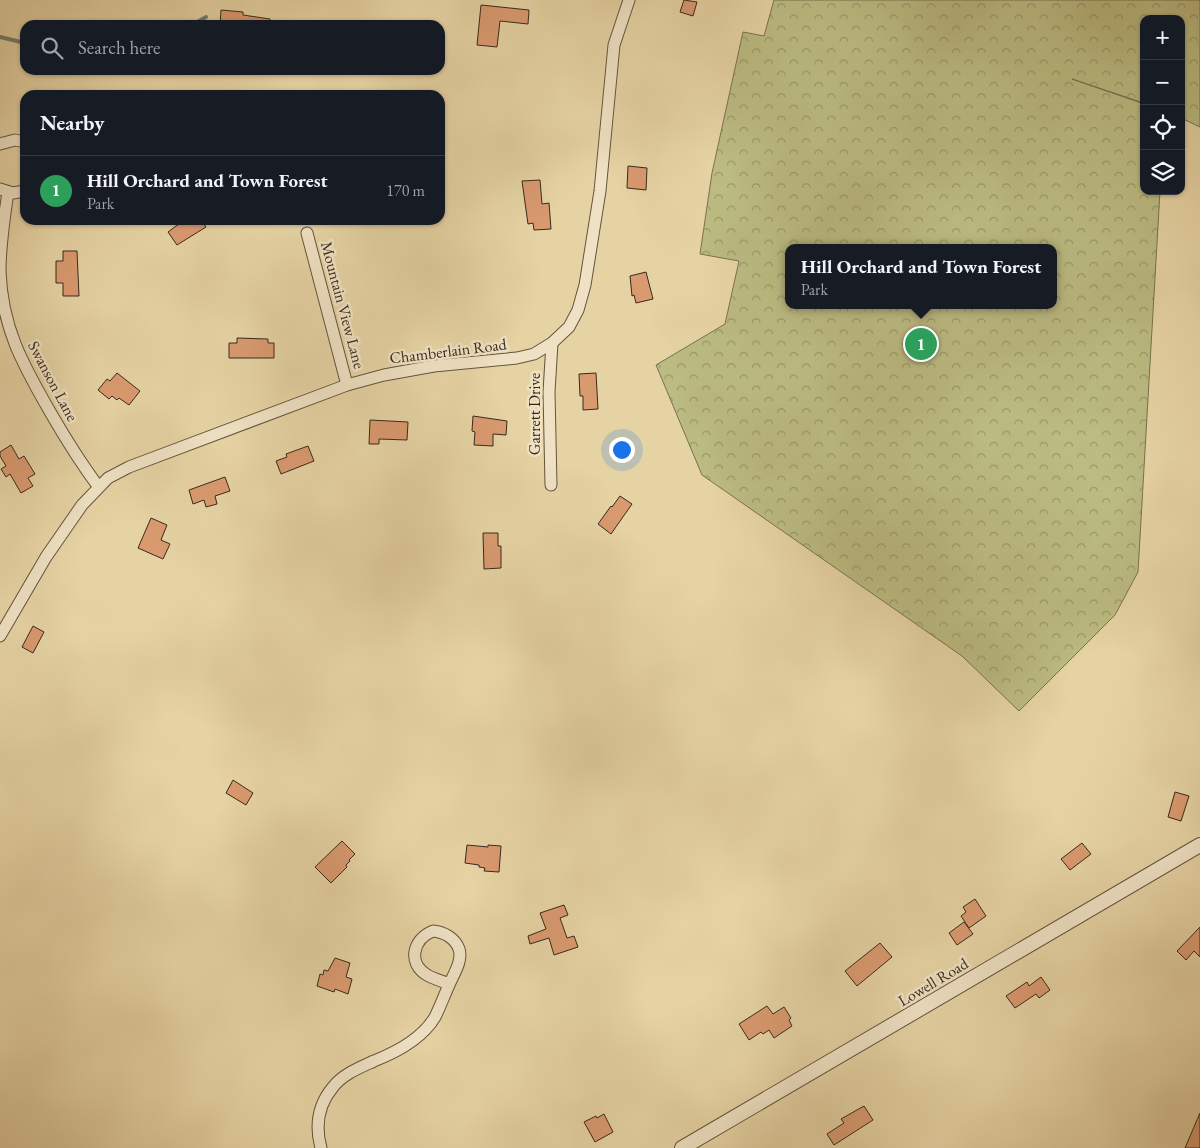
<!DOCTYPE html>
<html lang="en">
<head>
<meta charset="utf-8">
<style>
  :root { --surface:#171b24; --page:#242831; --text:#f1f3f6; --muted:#9ea1a6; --line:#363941; --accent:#d93025 }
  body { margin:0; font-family:"EB Garamond",serif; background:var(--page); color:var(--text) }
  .controls { position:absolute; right:15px; top:15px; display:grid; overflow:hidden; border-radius:10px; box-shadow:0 1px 4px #0004 }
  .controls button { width:45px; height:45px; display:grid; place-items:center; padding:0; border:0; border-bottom:1px solid var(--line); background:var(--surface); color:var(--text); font:25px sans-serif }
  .you { position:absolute; left:621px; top:449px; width:18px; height:18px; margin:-12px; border:4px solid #fff; border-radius:50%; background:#1a73e8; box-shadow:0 0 0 8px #1a73e833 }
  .badge { display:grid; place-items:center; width:32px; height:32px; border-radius:50%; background:var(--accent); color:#fff; font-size:16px; font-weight:700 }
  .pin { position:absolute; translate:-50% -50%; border:2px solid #fff; box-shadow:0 1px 5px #0006 }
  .popup { position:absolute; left:785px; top:244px; width:272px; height:65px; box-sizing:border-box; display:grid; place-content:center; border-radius:10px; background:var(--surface); filter:drop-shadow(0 1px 4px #0005); font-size:16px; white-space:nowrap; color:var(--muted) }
  .popup b { font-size:19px; color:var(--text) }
  .popup::after { content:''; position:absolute; left:50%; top:100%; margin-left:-10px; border:10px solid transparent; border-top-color:var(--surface) }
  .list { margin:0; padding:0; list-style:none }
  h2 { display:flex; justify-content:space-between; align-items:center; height:65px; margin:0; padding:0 20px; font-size:21px }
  h2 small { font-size:16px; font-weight:400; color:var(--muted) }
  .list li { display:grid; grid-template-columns:32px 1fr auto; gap:15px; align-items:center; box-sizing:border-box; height:70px; padding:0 20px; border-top:1px solid var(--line) }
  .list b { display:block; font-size:19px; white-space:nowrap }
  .list p { margin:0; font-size:16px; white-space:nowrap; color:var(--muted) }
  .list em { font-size:16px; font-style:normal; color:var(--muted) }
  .icon { flex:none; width:28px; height:28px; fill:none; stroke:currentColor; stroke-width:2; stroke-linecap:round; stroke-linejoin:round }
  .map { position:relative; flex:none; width:1200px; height:1148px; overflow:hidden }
  .search { position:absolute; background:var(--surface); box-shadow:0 1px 4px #0004; left:20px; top:20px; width:425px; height:55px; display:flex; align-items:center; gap:12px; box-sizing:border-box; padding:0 18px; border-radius:15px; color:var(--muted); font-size:19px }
  .panel { position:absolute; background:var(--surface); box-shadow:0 1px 4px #0004; left:20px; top:90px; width:425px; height:135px; border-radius:15px }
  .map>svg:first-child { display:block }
</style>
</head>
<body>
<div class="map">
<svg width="1200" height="1148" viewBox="0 0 1200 1148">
  <defs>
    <pattern id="park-crowns" width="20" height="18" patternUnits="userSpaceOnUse" patternTransform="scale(1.25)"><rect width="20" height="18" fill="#bbbb82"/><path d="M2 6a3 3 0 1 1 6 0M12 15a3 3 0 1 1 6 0" fill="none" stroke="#99986a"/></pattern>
  </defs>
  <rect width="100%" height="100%" fill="#e6d3a4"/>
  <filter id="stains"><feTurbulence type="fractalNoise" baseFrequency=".004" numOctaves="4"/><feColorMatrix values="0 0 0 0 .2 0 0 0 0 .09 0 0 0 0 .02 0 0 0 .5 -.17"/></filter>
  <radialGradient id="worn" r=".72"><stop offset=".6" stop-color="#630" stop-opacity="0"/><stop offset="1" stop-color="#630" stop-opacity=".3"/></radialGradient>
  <path fill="url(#park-crowns)" stroke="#7a724e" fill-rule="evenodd" d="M 774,0 L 1200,0 L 1200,127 L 1181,118 L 1181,19 L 1144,19 L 1144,103 L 1072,79 L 1144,104 L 1144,191 L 1160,191 L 1138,572 L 1115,615 L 1019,711 L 962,656 L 702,475 L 656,365 L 725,324 L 739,261 L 700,254 L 712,173 L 743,32 L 764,36 ZM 788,248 L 1054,248 L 1054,305 L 788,305 Z"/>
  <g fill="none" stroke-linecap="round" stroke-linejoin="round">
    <g stroke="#737e74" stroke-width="4">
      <path d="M 192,25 L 206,17"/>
      <path d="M 0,37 L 25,43"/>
    </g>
  </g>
  <g fill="#da9a70" stroke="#39291b">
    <path d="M 684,0 L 697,2 L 693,16 L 680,12 Z"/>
    <path d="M 481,5 L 529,10 L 528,24 L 500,21 L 497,47 L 477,45 Z"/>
    <path d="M 221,10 L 243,12 L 243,15 L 270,19 L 270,25 L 220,25 Z"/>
    <path d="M 628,166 L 647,168 L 646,190 L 627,188 Z"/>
    <path d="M 540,180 L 542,204 L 549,203 L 551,229 L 534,230 L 533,223 L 528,224 L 522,181 Z"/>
    <path d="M 184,220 L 201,220 L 206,227 L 177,245 L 168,232 Z"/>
    <path d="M 63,251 L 77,251 L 79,296 L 63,296 L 63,283 L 56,283 L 56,261 L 63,261 Z"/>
    <path d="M 646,272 L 653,299 L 636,303 L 634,295 L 632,296 L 630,276 Z"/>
    <path d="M 237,338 L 268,339 L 268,343 L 274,343 L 274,358 L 229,358 L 229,343 L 237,343 Z"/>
    <path d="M 117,373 L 140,391 L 129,405 L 119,398 L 117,400 L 112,396 L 109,399 L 98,390 L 107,379 L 110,381 Z"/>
    <path d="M 596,373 L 598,409 L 583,410 L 583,396 L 580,396 L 579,374 Z"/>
    <path d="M 473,416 L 507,421 L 506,435 L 493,434 L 493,446 L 474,445 L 475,432 L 472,431 Z"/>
    <path d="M 370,420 L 408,422 L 407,440 L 379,439 L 379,444 L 369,444 Z"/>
    <path d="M 11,445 L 19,459 L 24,456 L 35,474 L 28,478 L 33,486 L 21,493 L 10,474 L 6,477 L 1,469 L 6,466 L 0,456 L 0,452 Z"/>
    <path d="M 308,446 L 314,461 L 281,474 L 276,461 L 287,457 L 286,454 Z"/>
    <path d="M 225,477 L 230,491 L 215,496 L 217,504 L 206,507 L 204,500 L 193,504 L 189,490 Z"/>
    <path d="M 620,496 L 632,504 L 611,534 L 598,524 L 611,506 L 612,507 Z"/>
    <path d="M 151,518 L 167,525 L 161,540 L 170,544 L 163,559 L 138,548 Z"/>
    <path d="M 483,533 L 498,533 L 498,546 L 501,546 L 501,568 L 484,569 Z"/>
    <path d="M 33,626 L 44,632 L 33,653 L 22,647 Z"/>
    <path d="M 233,780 L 253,793 L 246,805 L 226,793 Z"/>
    <path d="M 1175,792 L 1189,796 L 1181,821 L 1168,817 Z"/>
    <path d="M 342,841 L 355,854 L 349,860 L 350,861 L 346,865 L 347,867 L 331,883 L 315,867 Z"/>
    <path d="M 1082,843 L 1091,854 L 1070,870 L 1061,859 Z"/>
    <path d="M 467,845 L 488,847 L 488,845 L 501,846 L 499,872 L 484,871 L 485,868 L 479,867 L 479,865 L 465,863 Z"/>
    <path d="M 975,899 L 986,916 L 969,928 L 961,916 L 966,912 L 963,907 Z"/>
    <path d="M 564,905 L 568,915 L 560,918 L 567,938 L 574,936 L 578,947 L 554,955 L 549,938 L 530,944 L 528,936 L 546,929 L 540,913 Z"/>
    <path d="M 964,922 L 973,934 L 957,945 L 949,933 Z"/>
    <path d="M 1200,927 L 1200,957 L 1194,951 L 1186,960 L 1177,951 Z"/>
    <path d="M 880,943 L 892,957 L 857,986 L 845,971 Z"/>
    <path d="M 335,958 L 350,963 L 346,977 L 352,979 L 348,994 L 335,989 L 334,992 L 317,986 L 320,974 L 323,975 L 324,970 L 328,971 Z"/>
    <path d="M 1041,977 L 1050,990 L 1039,998 L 1036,994 L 1015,1008 L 1006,996 L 1027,982 L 1029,986 Z"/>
    <path d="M 767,1006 L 773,1014 L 784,1007 L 791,1018 L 789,1020 L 792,1026 L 774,1038 L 769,1030 L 763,1034 L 761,1032 L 749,1040 L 739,1024 Z"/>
    <path d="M 864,1106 L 873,1120 L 834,1145 L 827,1134 L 844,1123 L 841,1119 Z"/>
    <path d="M 1200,1113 L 1200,1148 L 1185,1148 Z"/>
    <path d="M 604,1114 L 613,1132 L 595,1142 L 584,1122 L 596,1116 L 597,1118 Z"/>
  </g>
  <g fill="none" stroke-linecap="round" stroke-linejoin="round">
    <defs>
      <g id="minor">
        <path d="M 0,144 L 15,140 L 25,142"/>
        <path d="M 0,189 L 13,193 L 25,191"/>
        <path d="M 8,192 C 4,219 0,245 0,271 C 2,327 22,363 49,410 C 64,436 80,462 98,486"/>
        <path d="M 307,233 L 347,385"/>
        <path d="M 551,485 L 549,392 L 552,343"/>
        <path d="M 0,636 L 46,557 L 82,505 L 108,478 L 129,467 L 347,385 L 384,375 L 434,366 L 517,358 L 534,354 L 552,343 L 569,327 L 578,310 L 585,285 L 600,191 L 614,45 L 629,0"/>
        <path d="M 321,1148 C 315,1126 318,1105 333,1087 C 343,1074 359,1068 374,1061 C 397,1052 422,1039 435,1017 C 440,1007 444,996 449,985 C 453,975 463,961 459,949 C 455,938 444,932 433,931 C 413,939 407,963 427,975 C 434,979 442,981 449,984"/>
      </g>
      <path id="tertiary" d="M 682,1148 L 1200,845"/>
    </defs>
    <use href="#minor" stroke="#64543d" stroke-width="13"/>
    <use href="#tertiary" stroke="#64543d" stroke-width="16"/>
    <use href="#minor" stroke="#efe2c4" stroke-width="11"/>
    <use href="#tertiary" stroke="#efe2c4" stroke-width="14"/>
  </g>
  <g text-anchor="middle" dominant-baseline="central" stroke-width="5" stroke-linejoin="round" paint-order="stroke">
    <g font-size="16" fill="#39291b" stroke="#efe2c4">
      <text transform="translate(343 305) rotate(75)">Mountain View Lane</text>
      <text transform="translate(448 351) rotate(-7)">Chamberlain Road</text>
      <text transform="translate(53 381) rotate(62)">Swanson Lane</text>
      <text transform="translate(534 414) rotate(-90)">Garrett Drive</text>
      <text transform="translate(933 982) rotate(-31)">Lowell Road</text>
    </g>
  </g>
  <rect width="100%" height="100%" filter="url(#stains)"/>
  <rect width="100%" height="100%" fill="url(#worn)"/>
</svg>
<div class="controls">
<button>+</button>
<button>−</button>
<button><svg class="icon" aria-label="locate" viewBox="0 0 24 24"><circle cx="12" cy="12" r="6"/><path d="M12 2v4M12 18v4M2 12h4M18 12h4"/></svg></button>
<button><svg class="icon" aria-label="layers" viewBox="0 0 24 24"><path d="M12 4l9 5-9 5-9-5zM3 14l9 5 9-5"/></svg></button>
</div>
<div class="you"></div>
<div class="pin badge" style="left:921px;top:344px;background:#2e9e5b">1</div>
<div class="popup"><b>Hill Orchard and Town Forest</b>Park</div>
<div class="search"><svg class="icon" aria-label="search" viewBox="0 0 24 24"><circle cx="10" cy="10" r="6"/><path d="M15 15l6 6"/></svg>Search here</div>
<section class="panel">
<h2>Nearby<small></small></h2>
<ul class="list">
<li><span class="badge" style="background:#2e9e5b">1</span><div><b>Hill Orchard and Town Forest</b><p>Park</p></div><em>170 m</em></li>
</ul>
</section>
</div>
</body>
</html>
